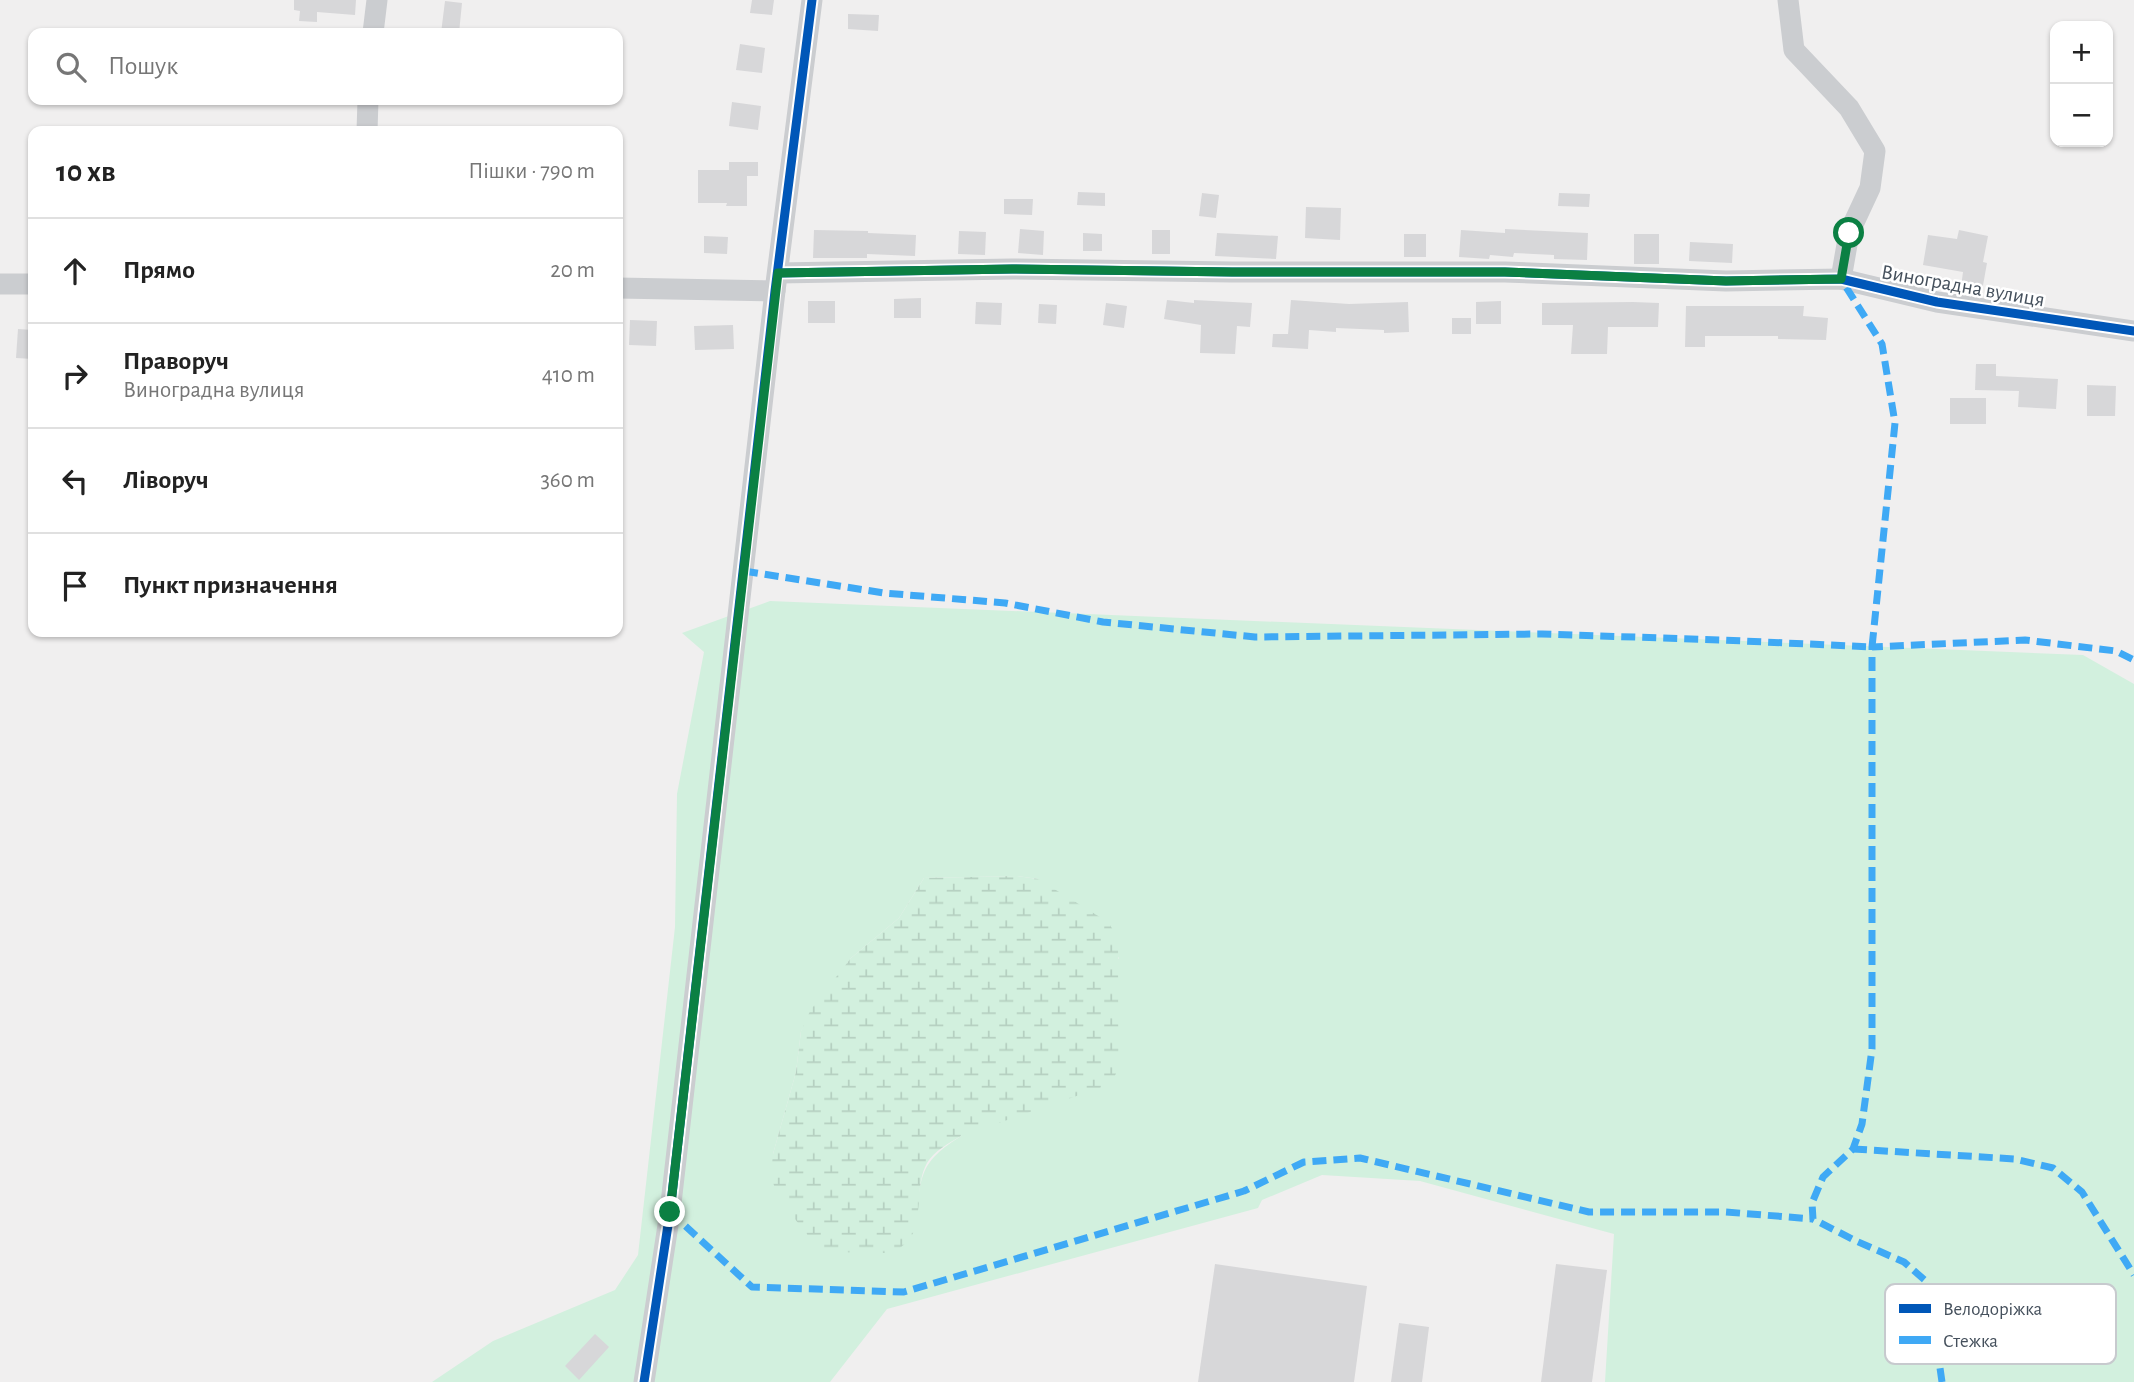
<!DOCTYPE html>
<html lang="uk">
<head>
<meta charset="utf-8">
<style>
  :root { --surface:#fff; --page:#f6f6f6; --text:#222; --muted:#767676; --line:#e0e0e0 }
  body { margin:0; font-family:"Alegreya Sans",sans-serif; background:var(--page); color:var(--text) }
  .controls { position:absolute; right:21px; top:21px; display:grid; overflow:hidden; border-radius:14px; box-shadow:0 2px 5px #0004 }
  .controls button { width:63px; height:63px; display:grid; place-items:center; padding:0; border:0; border-bottom:2px solid var(--line); background:var(--surface); color:var(--text); font:35px sans-serif }
  .stop { position:absolute; width:21px; height:21px; margin:-16px; border:5px solid #0b8043; border-radius:50%; background:#fff }
  .stop.end { background:#0b8043; border-color:#fff; box-shadow:0 2px 7px #0008 }
  .list { margin:0; padding:0; list-style:none }
  h2 { display:flex; justify-content:space-between; align-items:center; height:91px; margin:0; padding:0 28px; font-size:30px }
  h2 small { font-size:23px; font-weight:400; color:var(--muted) }
  .list li { display:grid; grid-template-columns:46px 1fr auto; gap:21px; align-items:center; box-sizing:border-box; height:105px; padding:0 28px; border-top:2px solid var(--line) }
  .list b { display:block; font-size:26px; white-space:nowrap }
  .list p { margin:0; font-size:23px; white-space:nowrap; color:var(--muted) }
  .list em { font-size:23px; font-style:normal; color:var(--muted) }
  .icon { flex:none; width:38px; height:38px; fill:none; stroke:currentColor; stroke-width:2; stroke-linecap:round; stroke-linejoin:round }
  .map { position:relative; flex:none; width:2134px; height:1382px; overflow:hidden }
  .search { position:absolute; background:var(--surface); box-shadow:0 2px 5px #0004; left:28px; top:28px; width:595px; height:77px; display:flex; align-items:center; gap:18px; box-sizing:border-box; padding:0 24px; border-radius:14px; color:var(--muted); font-size:26px }
  .panel { position:absolute; background:var(--surface); box-shadow:0 2px 5px #0004; left:28px; top:126px; width:595px; height:511px; border-radius:14px }
  .map>svg:first-child { display:block }
</style>
</head>
<body>
<div class="map">
<svg width="2134" height="1382" viewBox="0 0 2134 1382">
  <defs>
    <pattern id="wetland-marsh" width="20" height="14" patternUnits="userSpaceOnUse" patternTransform="scale(1.75)"><rect width="20" height="14" fill="#d2f0de"/><path d="M1 5h8M5 5V1M11 12h8M15 12V8" fill="none" stroke="#b6d0c1"/></pattern>
  </defs>
  <rect width="100%" height="100%" fill="#f0efef"/>
  <path fill="#d2f0de" fill-rule="evenodd" d="M 770,601 L 2083,655 L 2134,684 L 2134,1382 L 1605,1382 L 1614,1234 L 1420,1181 L 1322,1175 L 1262,1200 L 1258,1208 L 887,1309 L 830,1382 L 432,1382 L 493,1341 L 615,1290 L 638,1255 L 675,927 L 677,794 L 704,652 L 682,633 ZM 1017,876 L 1038,879 L 1119,958 L 961,1136 C 920,1162 921,1174 916,1220 L 773,1154 L 796,1072 L 801,1031 L 851,958 L 899,918 L 924,878 Z"/>
  <path fill="url(#wetland-marsh)" d="M 1017,876 L 1038,879 L 1108,922 L 1118,938 L 1119,1067 L 1111,1084 L 961,1136 C 949,1143 934,1151 927,1163 C 914,1186 924,1217 910,1239 C 906,1244 898,1249 893,1253 L 829,1252 L 816,1246 L 777,1196 L 771,1175 L 773,1154 L 796,1072 L 801,1031 L 811,1009 L 851,958 L 899,918 L 924,878 Z"/>
  <g fill="#d7d7d9">
    <path d="M 294,0 L 356,0 L 355,15 L 317,12 L 317,22 L 299,21 L 300,11 L 294,10 Z"/>
    <path d="M 752,0 L 774,0 L 772,15 L 750,13 Z"/>
    <path d="M 445,1 L 462,3 L 459,33 L 441,33 Z"/>
    <path d="M 848,14 L 879,15 L 878,31 L 848,29 Z"/>
    <path d="M 740,44 L 765,48 L 762,73 L 736,70 Z"/>
    <path d="M 732,102 L 761,106 L 758,130 L 729,126 Z"/>
    <path d="M 729,162 L 758,162 L 758,176 L 747,176 L 747,206 L 726,206 L 727,203 L 698,203 L 698,170 L 729,170 Z"/>
    <path d="M 1078,192 L 1105,193 L 1105,206 L 1077,205 Z"/>
    <path d="M 1202,193 L 1219,195 L 1216,218 L 1199,216 Z"/>
    <path d="M 1559,193 L 1590,194 L 1589,207 L 1558,206 Z"/>
    <path d="M 1004,199 L 1033,199 L 1032,215 L 1004,214 Z"/>
    <path d="M 1306,207 L 1341,208 L 1340,240 L 1305,238 Z"/>
    <path d="M 1020,229 L 1044,231 L 1043,255 L 1018,253 Z"/>
    <path d="M 1505,229 L 1588,233 L 1587,260 L 1554,259 L 1554,255 L 1514,253 L 1513,257 L 1490,255 L 1489,259 L 1459,257 L 1461,230 L 1505,233 Z"/>
    <path d="M 814,230 L 868,231 L 868,233 L 916,235 L 915,256 L 867,254 L 867,258 L 813,258 Z"/>
    <rect x="1152" y="230" width="18" height="24"/>
    <path d="M 1959,230 L 1988,236 L 1983,262 L 1987,263 L 1982,291 L 1961,287 L 1963,272 L 1923,265 L 1928,235 L 1957,239 Z"/>
    <path d="M 959,231 L 986,232 L 985,255 L 958,254 Z"/>
    <path d="M 1083,233 L 1102,234 L 1102,251 L 1083,251 Z"/>
    <path d="M 1217,233 L 1278,236 L 1276,259 L 1215,256 Z"/>
    <rect x="1404" y="234" width="22" height="23"/>
    <rect x="1634" y="234" width="25" height="30"/>
    <path d="M 704,236 L 728,237 L 727,254 L 704,253 Z"/>
    <path d="M 1690,242 L 1733,244 L 1732,263 L 1689,261 Z"/>
    <path d="M 921,298 L 921,318 L 894,318 L 894,299 Z"/>
    <path d="M 1167,300 L 1194,303 L 1194,300 L 1252,303 L 1250,327 L 1237,326 L 1235,354 L 1200,353 L 1201,325 L 1164,319 Z"/>
    <path d="M 1291,300 L 1349,304 L 1408,302 L 1409,332 L 1384,333 L 1384,330 L 1336,328 L 1336,332 L 1309,330 L 1308,349 L 1272,347 L 1273,334 L 1288,334 Z"/>
    <rect x="808" y="301" width="27" height="22"/>
    <path d="M 1501,301 L 1501,324 L 1476,324 L 1476,302 Z"/>
    <path d="M 976,302 L 1002,303 L 1001,325 L 975,324 Z"/>
    <path d="M 1633,302 L 1659,303 L 1658,327 L 1608,327 L 1607,354 L 1571,354 L 1573,325 L 1542,325 L 1542,303 Z"/>
    <path d="M 1106,303 L 1127,306 L 1124,328 L 1103,325 Z"/>
    <path d="M 1039,304 L 1057,305 L 1056,324 L 1038,323 Z"/>
    <path d="M 1686,306 L 1804,306 L 1803,316 L 1828,318 L 1826,340 L 1778,339 L 1778,336 L 1705,336 L 1705,347 L 1685,347 Z"/>
    <rect x="1452" y="318" width="19" height="16"/>
    <path d="M 630,320 L 657,321 L 656,346 L 629,345 Z"/>
    <path d="M 733,325 L 734,349 L 695,350 L 694,326 Z"/>
    <path d="M 18,329 L 33,330 L 33,359 L 16,358 Z"/>
    <path d="M 1976,364 L 1996,364 L 1996,376 L 2058,379 L 2056,409 L 2018,407 L 2019,391 L 1975,390 Z"/>
    <path d="M 2087,385 L 2116,386 L 2115,416 L 2087,416 Z"/>
    <rect x="1950" y="398" width="36" height="26"/>
    <path d="M 1215,1264 L 1367,1286 L 1354,1382 L 1198,1382 Z"/>
    <path d="M 1556,1264 L 1607,1270 L 1592,1382 L 1541,1382 Z"/>
    <path d="M 1399,1323 L 1429,1327 L 1422,1382 L 1391,1382 Z"/>
    <path d="M 595,1334 L 609,1347 L 579,1380 L 565,1366 Z"/>
  </g>
  <g fill="none" stroke-linecap="round" stroke-linejoin="round">
    <g stroke="#cbcdd0" stroke-width="21">
      <path d="M 1788,0 L 1794,50 L 1849,108 L 1875,151 L 1870,188 L 1849,233 L 1841,279"/>
      <path d="M 373,33 L 377,0"/>
      <path d="M 367,131 L 368,100"/>
      <path d="M 778,273 L 1012,269 L 1232,272 L 1505,272 L 1726,281 L 1841,279 L 1937,302 L 2134,331"/>
      <path d="M 0,284 L 33,284"/>
      <path d="M 618,288 L 775,291"/>
      <path d="M 644,1382 L 670,1212 L 775,291 L 812,0"/>
    </g>
    <g stroke="#3fa9f5" stroke-width="7" stroke-dasharray="14 7" stroke-linecap="butt">
      <path d="M 744,571 L 884,593 L 1005,603 L 1103,622 L 1255,637 L 1542,634 L 1722,640 L 1872,647 L 1895,423 L 1882,344 L 1841,279"/>
      <path d="M 1853,1149 L 2015,1159 L 2053,1168 L 2082,1192 L 2134,1275"/>
      <path d="M 670,1212 L 752,1287 L 904,1292 L 1244,1191 L 1304,1162 L 1360,1158 L 1589,1212 L 1726,1212 L 1813,1219"/>
      <path d="M 1942,1382 L 1928,1283 L 1904,1262 L 1856,1241 L 1813,1219 L 1812,1203 L 1823,1177 L 1853,1149 L 1862,1124 L 1872,1049 L 1872,647 L 2025,640 L 2116,651 L 2134,660"/>
    </g>
    <defs>
      <g id="cycleway">
        <path d="M 778,273 L 1012,269 L 1232,272 L 1505,272 L 1726,281 L 1841,279 L 1937,302 L 2134,331"/>
        <path d="M 644,1382 L 670,1212 L 775,291 L 812,0"/>
      </g>
    </defs>
    <use href="#cycleway" stroke="#fff" stroke-width="13"/>
    <use href="#cycleway" stroke="#0057b8" stroke-width="9"/>
  </g>
  <g fill="none" stroke-linecap="round" stroke-linejoin="round">
    <path stroke="#0b8043" stroke-width="9" d="M 670,1212 L 778,273 L 1012,269 L 1232,272 L 1505,272 L 1726,281 L 1841,279 L 1849,233"/>
  </g>
  <g text-anchor="middle" dominant-baseline="central" stroke-width="5" stroke-linejoin="round" paint-order="stroke">
    <g font-size="21" fill="#45505c" stroke="#fff">
      <text transform="translate(1963 286) rotate(10)">Виноградна вулиця</text>
    </g>
  </g>
  <rect x="1885" y="1284" width="231" height="80" rx="10" fill="#fff" stroke="#c7cace" stroke-width="2"/>
  <rect x="1899" y="1304" width="32" height="9" fill="#0057b8"/>
  <rect x="1899" y="1336" width="32" height="8" fill="#3fa9f5"/>
  <g font-size="19" fill="#45505c">
    <text x="1943" y="1315">Велодоріжка</text>
    <text x="1943" y="1347">Стежка</text>
  </g>
</svg>
<div class="controls">
<button>+</button>
<button>−</button>
</div>
<div class="stop" style="left:1849px;top:233px"></div>
<div class="stop end" style="left:670px;top:1212px"></div>
<div class="search"><svg class="icon" aria-label="search" viewBox="0 0 24 24"><circle cx="10" cy="10" r="6"/><path d="M15 15l6 6"/></svg>Пошук</div>
<section class="panel">
<h2>10 хв<small>Пішки · 790 m</small></h2>
<ul class="list">
<li><svg class="icon" aria-label="ahead" viewBox="0 0 24 24"><path d="M12 20V5M6 11l6-6 6 6"/></svg><div><b>Прямо</b></div><em>20 m</em></li>
<li><svg class="icon" aria-label="right" viewBox="0 0 24 24"><path d="M7 20v-9h11M14 6l5 5-5 5"/></svg><div><b>Праворуч</b><p>Виноградна вулиця</p></div><em>410 m</em></li>
<li><svg class="icon" aria-label="left" viewBox="0 0 24 24"><path d="M17 20v-9H6M10 6l-5 5 5 5"/></svg><div><b>Ліворуч</b></div><em>360 m</em></li>
<li><svg class="icon" aria-label="arrive" viewBox="0 0 24 24"><path d="M6 21V4h12l-3 4 3 4H6"/></svg><div><b>Пункт призначення</b></div></li>
</ul>
</section>
</div>
</body>
</html>
